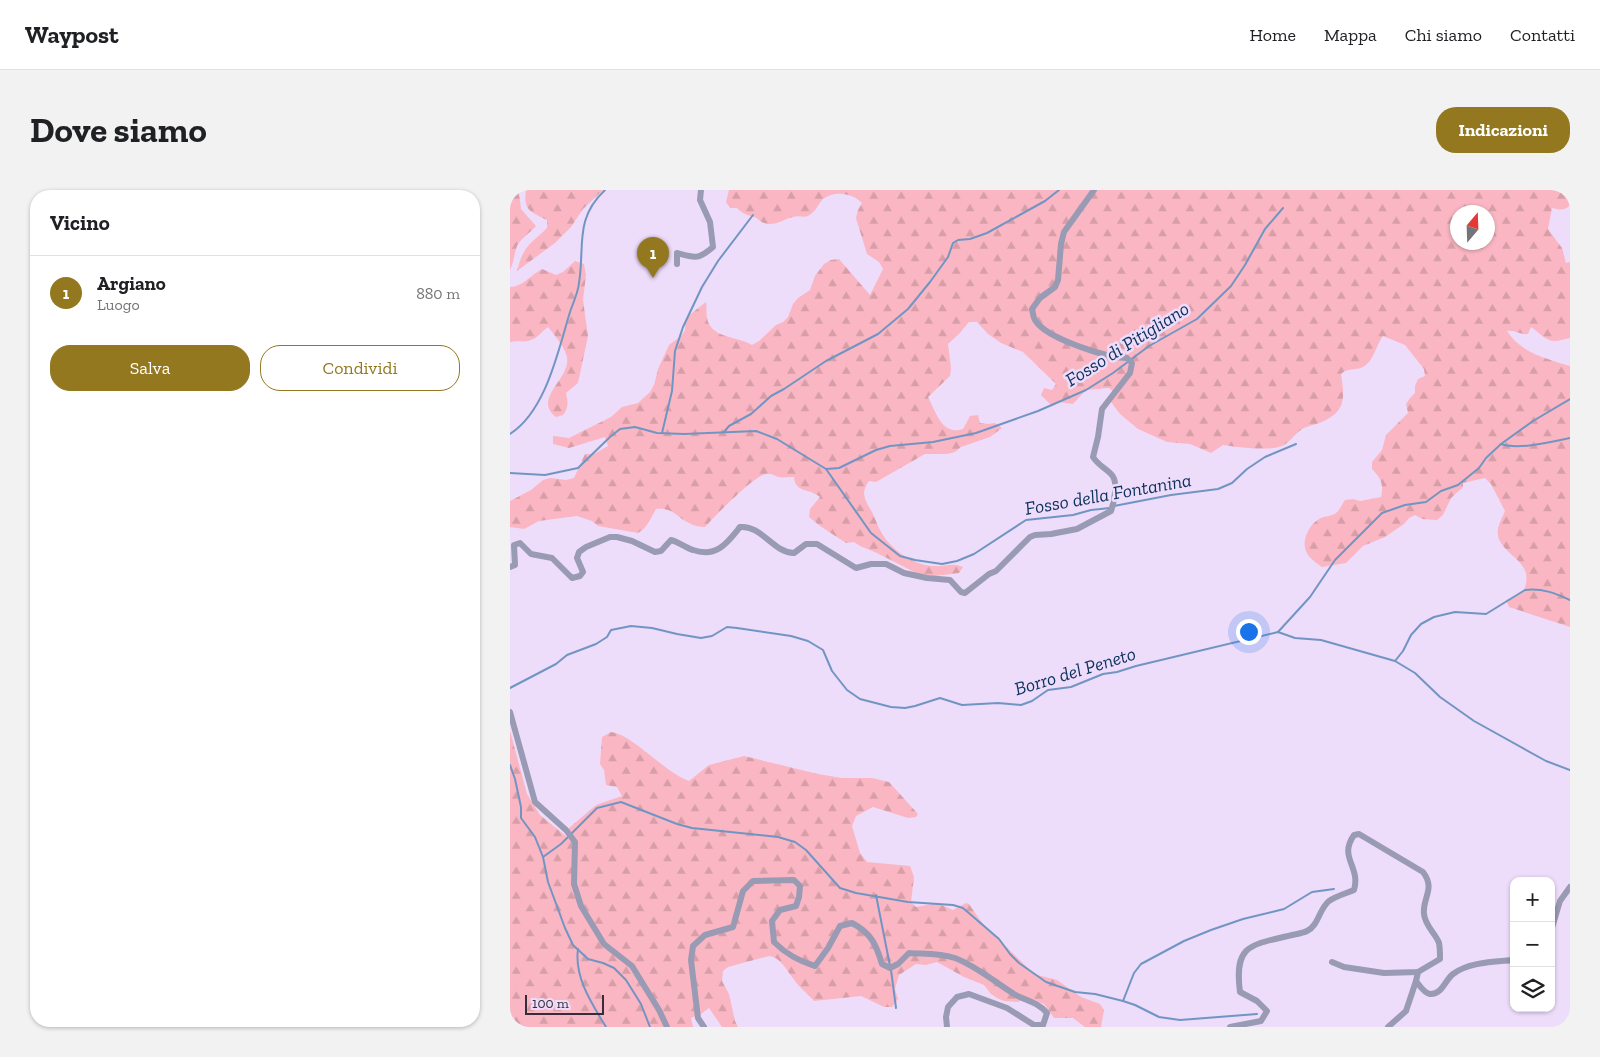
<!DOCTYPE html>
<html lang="it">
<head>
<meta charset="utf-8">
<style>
  :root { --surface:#fff; --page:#f2f2f2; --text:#202124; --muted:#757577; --line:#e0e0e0; --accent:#93781f }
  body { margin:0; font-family:"Zilla Slab",serif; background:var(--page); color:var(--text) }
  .controls { position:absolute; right:15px; bottom:15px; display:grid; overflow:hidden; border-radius:10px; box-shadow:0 1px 4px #0004 }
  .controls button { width:45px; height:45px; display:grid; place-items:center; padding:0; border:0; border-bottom:1px solid var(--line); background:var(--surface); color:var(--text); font:25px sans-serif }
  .compass { position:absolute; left:940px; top:15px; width:45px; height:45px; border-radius:50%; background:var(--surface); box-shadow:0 1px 4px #0004; rotate:19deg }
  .scale { position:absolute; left:15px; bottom:12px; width:79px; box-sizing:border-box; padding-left:5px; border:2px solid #352e3a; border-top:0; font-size:14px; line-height:18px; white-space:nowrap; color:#352e3a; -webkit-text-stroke:4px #eedcfb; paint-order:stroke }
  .you { position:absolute; left:738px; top:441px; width:18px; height:18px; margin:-12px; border:4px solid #fff; border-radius:50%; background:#1a73e8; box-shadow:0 0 0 8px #1a73e833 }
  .badge { display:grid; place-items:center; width:32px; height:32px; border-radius:50%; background:var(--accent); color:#fff; font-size:16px; font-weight:700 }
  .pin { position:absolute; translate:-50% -41px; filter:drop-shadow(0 1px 2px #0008) }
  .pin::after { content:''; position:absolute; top:26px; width:18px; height:15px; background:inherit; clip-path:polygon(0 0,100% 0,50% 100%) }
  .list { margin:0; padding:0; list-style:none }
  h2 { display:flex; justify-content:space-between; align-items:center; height:65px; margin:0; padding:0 20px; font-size:21px }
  h2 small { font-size:16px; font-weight:400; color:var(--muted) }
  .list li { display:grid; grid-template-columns:32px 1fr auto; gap:15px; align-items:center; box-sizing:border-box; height:75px; padding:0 20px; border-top:1px solid var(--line) }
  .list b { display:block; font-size:19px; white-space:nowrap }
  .list p { margin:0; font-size:16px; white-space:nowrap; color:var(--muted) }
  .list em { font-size:16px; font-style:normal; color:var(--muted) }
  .actions { display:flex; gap:10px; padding:15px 20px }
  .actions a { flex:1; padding:11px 0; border:1px solid var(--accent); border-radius:20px; text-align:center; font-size:18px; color:var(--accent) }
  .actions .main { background:var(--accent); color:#fff }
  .icon { flex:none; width:28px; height:28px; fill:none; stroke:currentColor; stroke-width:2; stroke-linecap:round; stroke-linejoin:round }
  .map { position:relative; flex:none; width:1060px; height:837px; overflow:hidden; border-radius:20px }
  header { display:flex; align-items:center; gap:30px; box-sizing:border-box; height:70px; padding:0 25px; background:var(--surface); border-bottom:1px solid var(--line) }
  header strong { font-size:24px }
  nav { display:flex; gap:28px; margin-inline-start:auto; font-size:18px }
  .intro { display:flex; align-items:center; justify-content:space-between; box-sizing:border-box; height:120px; padding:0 30px }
  h1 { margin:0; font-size:35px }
  .button { padding:12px 22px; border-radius:20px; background:var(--accent); color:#fff; font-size:18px; font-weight:700 }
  main { display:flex; gap:30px; padding:0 30px }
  aside { flex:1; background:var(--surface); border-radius:20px; box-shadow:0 1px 4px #0004 }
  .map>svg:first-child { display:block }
</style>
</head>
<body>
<header>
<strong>Waypost</strong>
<nav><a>Home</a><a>Mappa</a><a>Chi siamo</a><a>Contatti</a></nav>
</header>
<div class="intro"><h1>Dove siamo</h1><a class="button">Indicazioni</a></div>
<main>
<aside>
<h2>Vicino<small></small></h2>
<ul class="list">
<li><span class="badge">1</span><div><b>Argiano</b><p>Luogo</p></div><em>880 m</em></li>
</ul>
<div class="actions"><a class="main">Salva</a><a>Condividi</a></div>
</aside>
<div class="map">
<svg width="1060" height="837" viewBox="0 0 1060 837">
  <defs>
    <pattern id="forest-firs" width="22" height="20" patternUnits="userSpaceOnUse" patternTransform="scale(1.25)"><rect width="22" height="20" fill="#fab7c3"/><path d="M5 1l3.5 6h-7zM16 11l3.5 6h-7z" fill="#d79ea8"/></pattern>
  </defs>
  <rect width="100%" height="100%" fill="#eedcfb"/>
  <g fill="url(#forest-firs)" fill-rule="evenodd">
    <path d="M 16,0 L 93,0 L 73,19 L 61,37 L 45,53 L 7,81 C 14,54 20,55 37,38 L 37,30 C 20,22 13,20 16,0 Z"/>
    <path d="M 219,0 L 1060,0 L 1060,15 C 1055,21 1049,20 1042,18 L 1038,39 L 1052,58 L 1056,73 L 1060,72 L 1060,148 C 1056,149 1051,150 1047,151 C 1036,152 1030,143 1021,137 L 1018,144 C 1010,145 1005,140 997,141 C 1011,163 1037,169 1060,176 L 1060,437 L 999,417 L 996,410 C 1005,407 1015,404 1016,393 C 1020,372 998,367 990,351 C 984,341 991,331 995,321 L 981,294 L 975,288 L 953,293 L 953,297 L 941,308 L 933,325 L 927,330 L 912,329 L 905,325 L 899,328 L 894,334 L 875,347 L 853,356 L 836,373 L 812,377 C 800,369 791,361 796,346 C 799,338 803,332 811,328 C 816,326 822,326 826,323 C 830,320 832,314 835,310 L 843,309 L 850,311 L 871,307 C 874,295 871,288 862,279 L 862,272 L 872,260 L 876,245 L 898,223 L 896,214 L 900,208 L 905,203 L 905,196 L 908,189 L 915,186 L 914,179 L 895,155 L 873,146 C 866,155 864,171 853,177 C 845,181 839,177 831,184 C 834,204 837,220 816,230 C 809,234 801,235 794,238 C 786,242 781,251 774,255 C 762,262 726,257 713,255 L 701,263 L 680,254 L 657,252 L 628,239 L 610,224 L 601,212 L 605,203 L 599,198 L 576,200 L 563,214 L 548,212 L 541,215 L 531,205 L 534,198 L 542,200 L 546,194 L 513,162 L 491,153 L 478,144 L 467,132 L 459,132 L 449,144 L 438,154 L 441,178 L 440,186 L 418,207 C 426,222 432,246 453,239 L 460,226 L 468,225 L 470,233 L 477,234 L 485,233 L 492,238 L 480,247 L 451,257 L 445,262 L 437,264 L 415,264 L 366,292 L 359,291 C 350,303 355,310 362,322 C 365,328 367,334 370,340 C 379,358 402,375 423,376 C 434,377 442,372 453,377 L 449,383 L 425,386 L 410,385 L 367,363 L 350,356 L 344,352 L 336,353 L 310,336 L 299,327 L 300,319 L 310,307 C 299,298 285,303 284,287 C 279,287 273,288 268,287 C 263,285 259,282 253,285 C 239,291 206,325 195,337 C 190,337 184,336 179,333 C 166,327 163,317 146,319 C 140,329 138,337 128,343 L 88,336 L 82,331 L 67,326 L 29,331 L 14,339 L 0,337 L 0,311 L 21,300 L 33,290 L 40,288 L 56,290 L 64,288 L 75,264 L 84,264 L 98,256 L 95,247 L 59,258 L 43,254 L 43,246 L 59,248 L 101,227 L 112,217 L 128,213 L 140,202 L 144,195 L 148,179 L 159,155 L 171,146 L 175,140 L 175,132 L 178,126 L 196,112 C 197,118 196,123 197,128 C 201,149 228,146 242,155 L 249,151 L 266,135 L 273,132 L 278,127 L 283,114 L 288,108 L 300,100 L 305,86 L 314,74 L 321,70 L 329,69 L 360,105 L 373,79 L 369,72 L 357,64 L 346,28 L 348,20 L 352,13 C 343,3 325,0 313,9 C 308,14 306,22 298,26 C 294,28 288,25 283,27 C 273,29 265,37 254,33 C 250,32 248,28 244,27 C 237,25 233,24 227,18 L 220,18 L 216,12 ZM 948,22 L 978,22 L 978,52 L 948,52 Z"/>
    <path d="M 4,2 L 9,2 L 11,19 L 26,36 C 20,43 11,48 7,56 C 4,64 4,72 0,80 L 0,4 Z"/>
    <path d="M 65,71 L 74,74 L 76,85 L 73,110 L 78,146 L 68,193 L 56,203 C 58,212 59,217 53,225 L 46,227 C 22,208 61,189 57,167 C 56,159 43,143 38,137 C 32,141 28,148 21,150 C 14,153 7,150 0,152 L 0,97 C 12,97 21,85 32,79 L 46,85 L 53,82 Z"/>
    <path d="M 0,541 L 17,604 L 30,625 L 57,647 L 59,638 L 86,615 L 112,606 L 107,597 L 96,595 L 94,580 L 90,574 L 92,547 L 101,542 C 122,544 154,582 179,591 L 199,575 L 234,566 L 308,584 L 332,588 L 362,588 L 379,592 L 408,624 L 406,627 L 398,628 L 363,617 L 346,626 L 342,636 L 350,663 L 357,672 L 400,676 L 404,687 L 401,712 L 406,717 L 427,713 L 443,720 L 456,713 L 459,714 L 472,733 L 524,784 L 547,790 L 571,807 L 590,814 L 594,820 L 591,837 L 575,837 L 563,828 L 544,828 L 534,814 L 515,807 L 508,812 L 494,811 L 487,808 L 481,804 L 474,795 L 454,787 L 427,772 L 416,775 L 406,774 L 389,785 L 385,799 L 388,809 L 382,817 L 374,817 L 351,806 L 304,811 C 297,803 288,796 282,787 C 275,778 271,768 259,766 L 218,777 L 213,781 L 212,791 L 219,804 L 225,831 L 228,837 L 212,837 L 199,818 L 191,824 L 181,828 L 183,837 L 0,837 Z"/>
  </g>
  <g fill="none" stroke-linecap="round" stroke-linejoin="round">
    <g stroke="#7195c3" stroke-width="2">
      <path d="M 214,242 L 219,236 L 241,224 L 261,206 L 274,199 L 316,171 L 368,144 L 398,119 L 420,92 L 438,67 L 443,53 L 448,50 L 460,49 L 477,43 L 535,11 L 549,0"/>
      <path d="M 152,243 L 162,201 L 165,161 L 173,137 L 192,97 L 208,71 L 243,25"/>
      <path d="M 0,244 C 36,221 48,161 60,122 C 63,113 68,103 69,93 C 75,56 64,29 95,0"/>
      <path d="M 991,254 C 1009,260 1041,252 1060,248"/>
      <path d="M 316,279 L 329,278 L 366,260 L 380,256 L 423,252 L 466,243 L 528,221 L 576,200 L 603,183 L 639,156 L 687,129 L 721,96 L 735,75 L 755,39 L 773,18"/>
      <path d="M 0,283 L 35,285 L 68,278 L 100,247 L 110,239 L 125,237 L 147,243 L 174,244 L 246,241 L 267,249 L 316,279 L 361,343 L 390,366 L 405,370 L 432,374 L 447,371 L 464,364 L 516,330 L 563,325 L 581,320 L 600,318"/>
      <path d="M 604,316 L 661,305 L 708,299 L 722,293 L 737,279 L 755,267 L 786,254"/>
      <path d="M 768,442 L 800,407 L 825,370 L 872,323 L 895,315 L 916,312 L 931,301 L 948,295 L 969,278 L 976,268 L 991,254 L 1023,231 L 1060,209"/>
      <path d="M 885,471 L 893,461 L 901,445 L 911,434 L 924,427 L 945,422 L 976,424 L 1015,400 C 1032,398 1045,403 1060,410"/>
      <path d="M 0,498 L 46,474 L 57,465 L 86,454 L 97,447 L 101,440 L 121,436 L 142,438 L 167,444 L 191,448 L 202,446 L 217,437 L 227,438 L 281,446 L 298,451 L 313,460 L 322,481 L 337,500 L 350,509 L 381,517 L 395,518 L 405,516 L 430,508 L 452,515 L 488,513 L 511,515 L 522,511 L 538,500 L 561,497 L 593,484 L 607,482 L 626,476 L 768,442 L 785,448 L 811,450 L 885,471 L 905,483 L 930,507 L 964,531 L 1036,571 L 1060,580"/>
      <path d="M 0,575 L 5,589 L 11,617 L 11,628 L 25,647 L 33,667 L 38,692 L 55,738 L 63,755 L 78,769 L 93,773 L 104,778 L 116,790 L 131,814 L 140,837"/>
      <path d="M 61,644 L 87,618 L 111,612 L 167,634 L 182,638 L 268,647 L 285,652 L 296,660 L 330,698 L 346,703 L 398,712 L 443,715 L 453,718 L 489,749 L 500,764 L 509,773 L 536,792 L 565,802 L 585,804 L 613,811 L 625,815 L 649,827 L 670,830 L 747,824"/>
      <path d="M 33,667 L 51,654 L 58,647"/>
      <path d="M 366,705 L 380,776"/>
      <path d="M 68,759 C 64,787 82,814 96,837"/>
      <path d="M 381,780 L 386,818"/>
      <path d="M 613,811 L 624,783 L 631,774 L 674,751 L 701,740 L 733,729 L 774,719 L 802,702 L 824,699"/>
    </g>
    <g stroke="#999ab3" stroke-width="6">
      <path d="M 167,74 L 167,63 C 185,68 188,70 203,57 L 200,32 L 190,10 L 191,0"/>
      <path d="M 0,377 L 5,375 L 4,355 L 10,353 L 21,364 L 42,368 L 62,388 L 70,386 L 73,382 L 67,368 L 69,362 L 76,357 L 100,347 L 107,347 L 122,351 L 145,362 L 151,361 L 161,350 C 169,352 176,358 183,360 C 207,368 217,353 230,337 C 252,335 262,362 284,363 L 296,354 L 307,354 L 346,378 L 361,374 L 376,374 L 394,383 L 417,388 L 440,390 L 451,402 L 455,403 L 479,384 L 486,381 L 520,347 L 525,345 L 541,344 L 567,339 L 601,321 C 604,312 609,291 601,284 C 595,278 588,275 583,267 L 588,247 L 592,219 L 620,183 L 622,173 L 617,168 C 597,168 535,148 525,130 C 523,127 523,122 522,119 L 530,108 L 545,97 L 548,90 L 551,54 L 554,42 L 584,0"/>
      <path d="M 0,522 L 25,612 L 56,640 L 65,652 L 64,694 L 71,716 L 94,754 L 122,776 L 149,820 L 157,837"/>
      <path d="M 1041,741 L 1050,711 L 1060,697"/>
      <path d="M 908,782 L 906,791 C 910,796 914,803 920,804 C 932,805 935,790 943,784 C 959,772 984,772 1004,770"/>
      <path d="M 194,837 L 188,828 L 181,770 L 183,756 L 195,745 L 223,737 L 233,701 L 243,691 L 284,690 L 290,696 L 289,707 L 286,716 L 270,720 L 262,731 L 264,752 C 276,764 288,771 305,776 L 318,758 L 330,736 L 342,733 C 361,743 366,754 372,774 L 380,778 L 388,774 L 399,763 C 414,764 430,763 445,768 C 466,776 485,792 504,804 C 516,811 528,812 537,823 L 533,835 L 524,835 L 497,818 L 459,804 L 447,807 L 438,817 L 436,827 L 437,837"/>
      <path d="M 720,837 L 751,831 L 757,821 L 747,811 L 730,802 C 724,756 739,755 778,746 C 784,744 791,744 797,741 C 809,735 809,719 819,711 C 826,706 837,703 844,700 C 851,676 828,668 844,645 L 849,644 L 913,682 C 926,699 912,708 914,724 C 915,736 926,744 929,753 C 930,758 930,764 930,769 L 908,782 L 874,783 L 834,777 L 822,772"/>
      <path d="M 878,837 L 896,821 L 906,791"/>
    </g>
  </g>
  <g text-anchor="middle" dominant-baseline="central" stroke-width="5" stroke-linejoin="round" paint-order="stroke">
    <g font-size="19" font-style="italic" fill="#0b315c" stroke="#eedcfb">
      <text transform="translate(617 154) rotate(-32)">Fosso di Pitigliano</text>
      <text transform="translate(598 304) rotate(-10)">Fosso della Fontanina</text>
      <text transform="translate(565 481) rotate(-17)">Borro del Peneto</text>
    </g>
  </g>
</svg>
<div class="controls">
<button>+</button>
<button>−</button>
<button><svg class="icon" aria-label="layers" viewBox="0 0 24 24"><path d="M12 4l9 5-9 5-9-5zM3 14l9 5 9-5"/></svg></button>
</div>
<svg class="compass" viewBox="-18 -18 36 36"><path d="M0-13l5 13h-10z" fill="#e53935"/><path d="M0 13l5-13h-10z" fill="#757577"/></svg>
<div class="scale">100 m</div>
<div class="you"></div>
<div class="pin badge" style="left:143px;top:88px">1</div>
</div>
</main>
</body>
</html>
